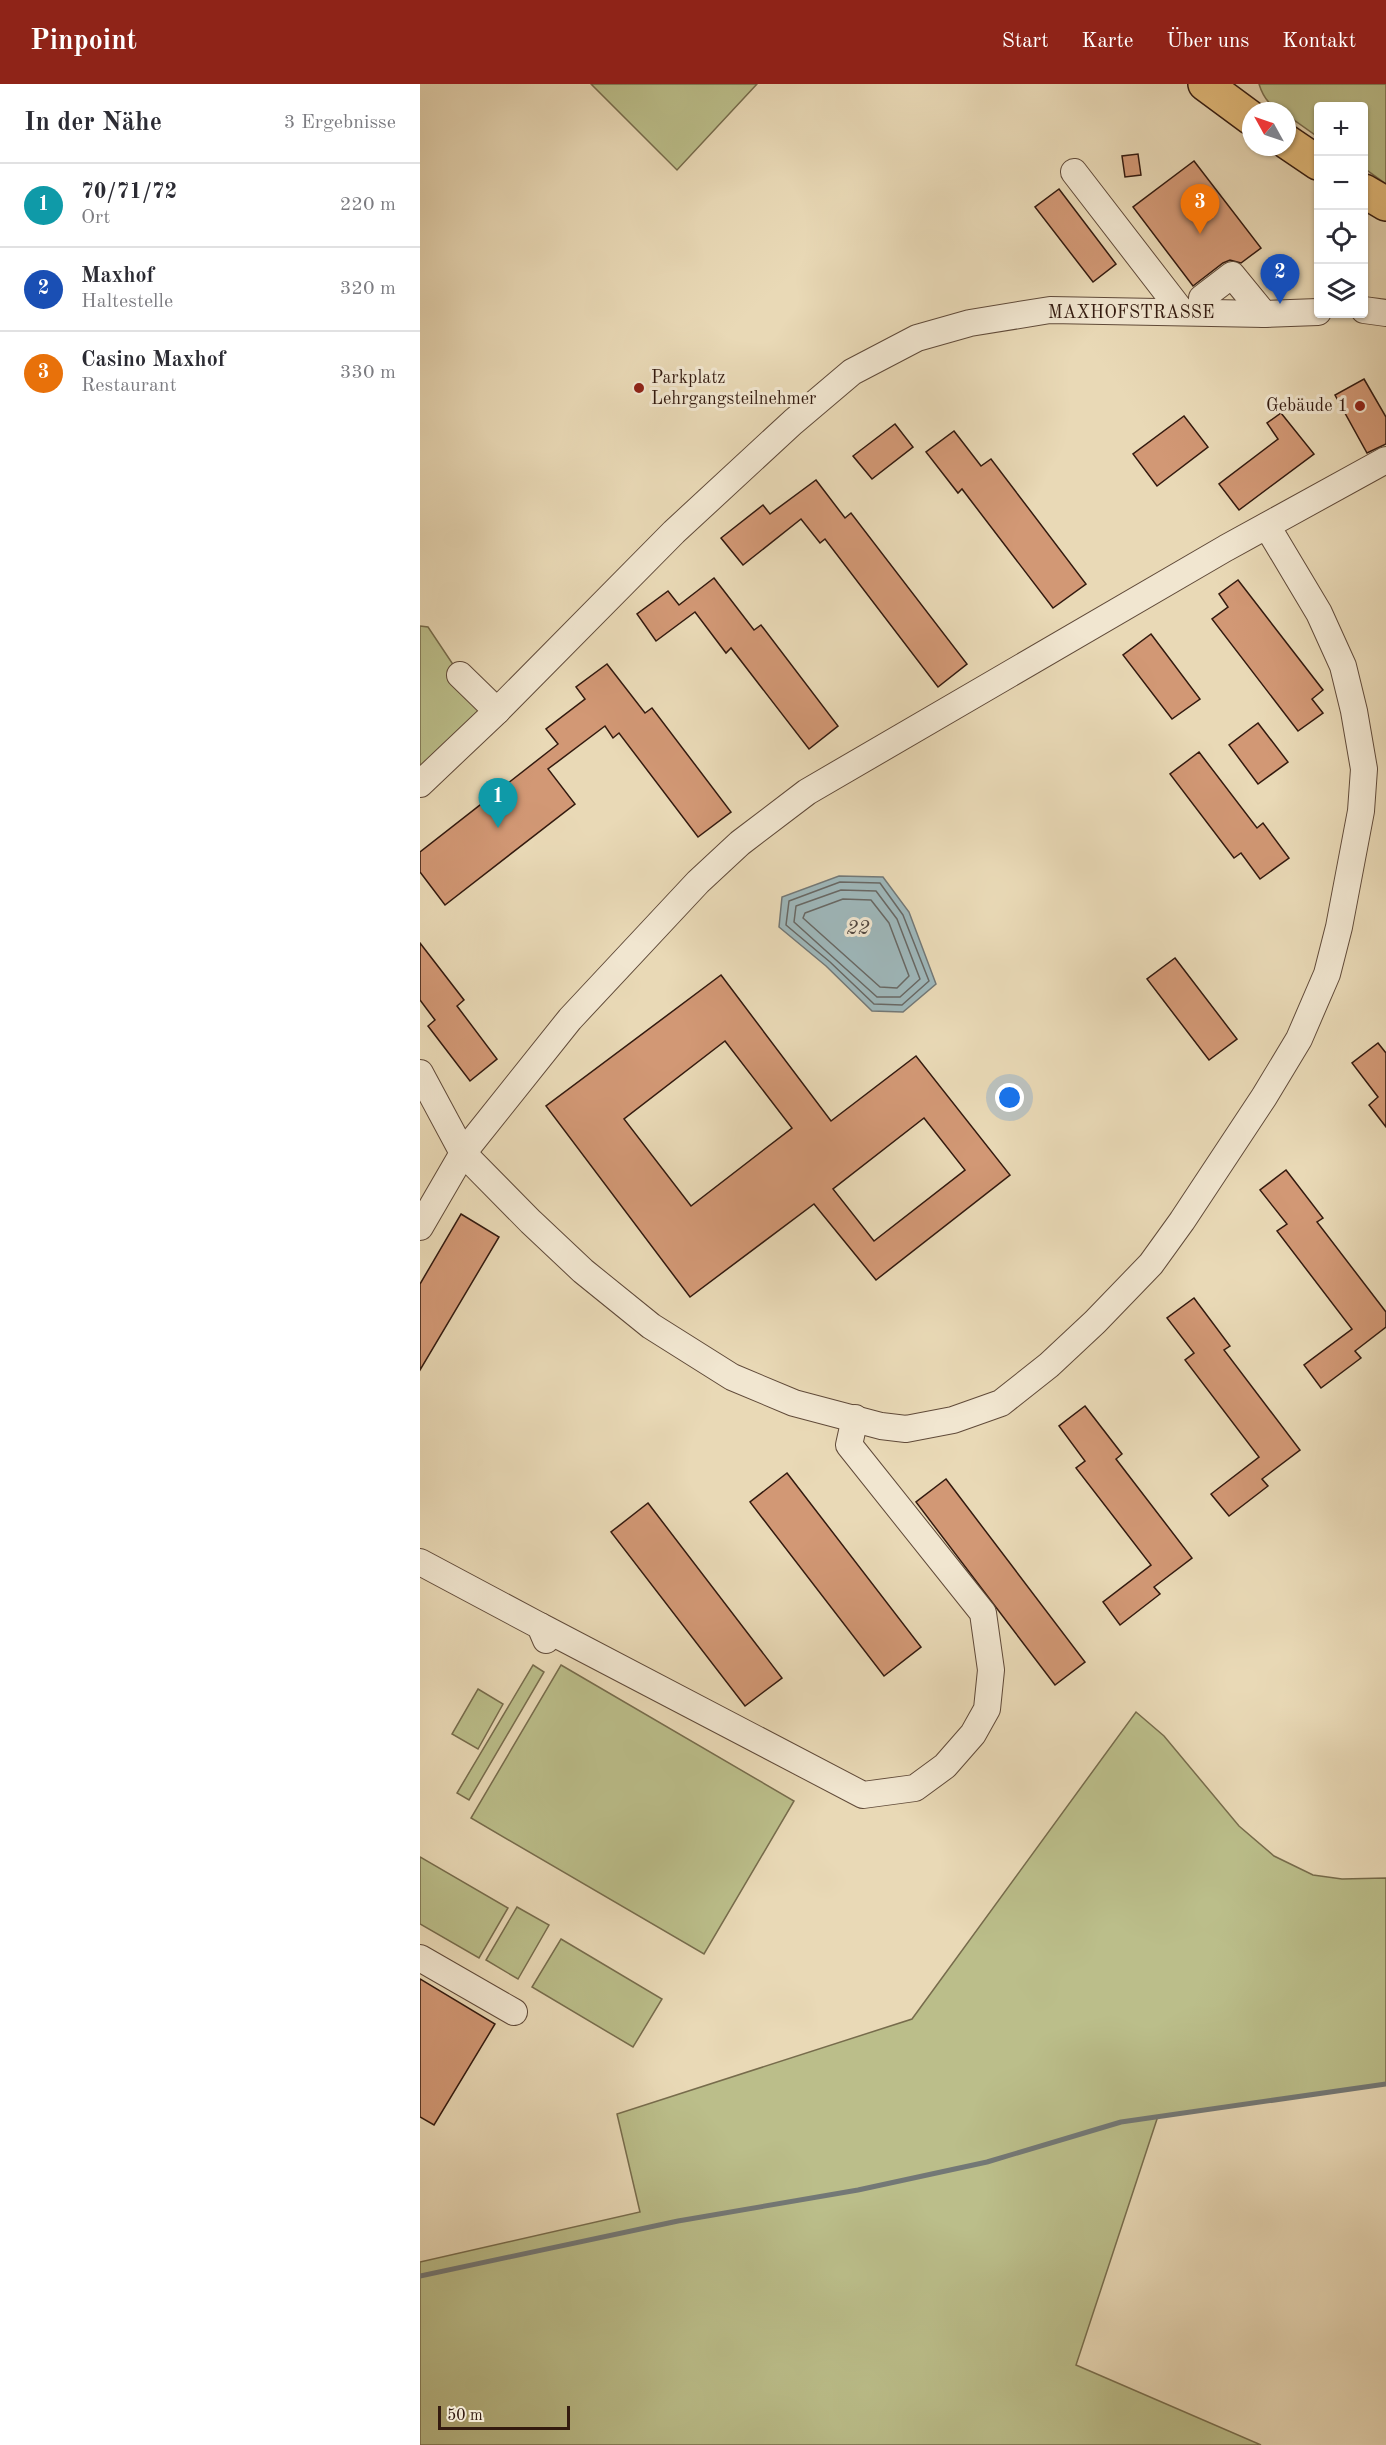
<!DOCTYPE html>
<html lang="de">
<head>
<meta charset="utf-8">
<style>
  :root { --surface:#fff; --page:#f7f7f7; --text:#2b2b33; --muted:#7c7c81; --line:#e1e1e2; --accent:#8f2418 }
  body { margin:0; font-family:"Old Standard TT",serif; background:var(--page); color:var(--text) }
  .controls { position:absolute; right:18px; top:18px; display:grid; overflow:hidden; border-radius:6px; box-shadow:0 2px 4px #0004 }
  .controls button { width:54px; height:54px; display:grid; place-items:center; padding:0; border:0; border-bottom:2px solid var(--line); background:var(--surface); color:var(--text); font:30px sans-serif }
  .compass { position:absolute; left:822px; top:18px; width:54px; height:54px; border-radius:50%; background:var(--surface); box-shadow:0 2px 4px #0004; rotate:310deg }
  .scale { position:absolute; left:18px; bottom:15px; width:132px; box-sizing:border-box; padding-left:6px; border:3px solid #331a0f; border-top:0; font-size:16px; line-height:21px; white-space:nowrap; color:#331a0f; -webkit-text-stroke:4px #f1e6d0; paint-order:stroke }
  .you { position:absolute; left:590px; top:1014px; width:21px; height:21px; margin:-15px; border:4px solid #fff; border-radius:50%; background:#1a73e8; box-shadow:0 0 0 9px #1a73e833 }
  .badge { display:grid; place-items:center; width:39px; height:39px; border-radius:50%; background:var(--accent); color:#fff; font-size:20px; font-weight:700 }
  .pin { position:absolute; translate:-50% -50px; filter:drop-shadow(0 2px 3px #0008) }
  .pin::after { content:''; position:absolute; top:32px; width:21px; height:18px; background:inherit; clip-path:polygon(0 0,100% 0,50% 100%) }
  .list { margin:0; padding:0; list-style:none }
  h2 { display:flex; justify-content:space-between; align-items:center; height:78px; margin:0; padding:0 24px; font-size:26px }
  h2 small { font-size:20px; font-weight:400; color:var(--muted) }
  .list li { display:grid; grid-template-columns:39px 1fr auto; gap:18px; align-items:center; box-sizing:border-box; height:84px; padding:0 24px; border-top:2px solid var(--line) }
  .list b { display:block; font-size:22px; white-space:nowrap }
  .list p { margin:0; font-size:20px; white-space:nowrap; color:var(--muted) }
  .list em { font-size:20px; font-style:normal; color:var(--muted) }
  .icon { flex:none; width:33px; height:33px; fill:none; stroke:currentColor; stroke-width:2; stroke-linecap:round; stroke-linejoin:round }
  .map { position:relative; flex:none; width:966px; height:2361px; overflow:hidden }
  header { display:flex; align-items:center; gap:36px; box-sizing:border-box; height:84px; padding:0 30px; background:var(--accent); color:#fff }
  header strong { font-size:28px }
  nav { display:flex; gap:33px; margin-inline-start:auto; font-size:21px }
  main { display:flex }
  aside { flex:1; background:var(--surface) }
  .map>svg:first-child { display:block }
</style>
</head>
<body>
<header>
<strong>Pinpoint</strong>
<nav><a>Start</a><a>Karte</a><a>Über uns</a><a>Kontakt</a></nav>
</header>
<main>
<aside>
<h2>In der Nähe<small>3 Ergebnisse</small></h2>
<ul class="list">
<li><span class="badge" style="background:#0f9aa8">1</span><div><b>70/71/72</b><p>Ort</p></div><em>220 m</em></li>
<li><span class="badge" style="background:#1a4fb4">2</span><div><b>Maxhof</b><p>Haltestelle</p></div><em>320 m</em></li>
<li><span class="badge" style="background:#e8710a">3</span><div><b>Casino Maxhof</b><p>Restaurant</p></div><em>330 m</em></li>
</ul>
</aside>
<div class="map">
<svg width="966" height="2361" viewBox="0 0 966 2361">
  <rect width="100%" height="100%" fill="#e9d9b6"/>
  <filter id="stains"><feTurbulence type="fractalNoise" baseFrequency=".00333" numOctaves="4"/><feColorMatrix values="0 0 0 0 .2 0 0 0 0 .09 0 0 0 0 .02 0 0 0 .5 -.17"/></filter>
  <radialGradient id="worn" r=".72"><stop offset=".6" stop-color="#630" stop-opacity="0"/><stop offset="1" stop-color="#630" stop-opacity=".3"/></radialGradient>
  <g fill="#bbbe8a" stroke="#776c4c" stroke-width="1.5">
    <path d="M 171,0 L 337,0 L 257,86 Z"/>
    <path d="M 839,0 L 966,0 L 966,100 L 944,84 L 944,22 L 898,22 L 898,53 L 867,31 L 867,27 C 852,27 843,13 839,0 Z"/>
    <path d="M 0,542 L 8,543 L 40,591 L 77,627 L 0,700 Z"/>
    <path d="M 113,1581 L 124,1588 L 49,1716 L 37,1709 Z"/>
    <path d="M 141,1581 L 374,1717 L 284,1870 L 51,1734 Z"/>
    <path d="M 58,1605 L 83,1620 L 58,1665 L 32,1650 Z"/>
    <path d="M 716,1628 L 744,1652 L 819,1742 L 854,1772 L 893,1791 L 922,1795 L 966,1794 L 966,2000 L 738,2032 L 656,2281 L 841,2361 L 0,2361 L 0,2178 L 220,2128 L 197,2030 L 492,1935 Z"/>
    <path d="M 0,1773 L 88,1824 L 59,1874 L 0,1840 Z"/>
    <path d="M 97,1823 L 129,1841 L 98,1895 L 66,1876 Z"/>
    <path d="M 141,1855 L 242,1915 L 213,1963 L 112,1903 Z"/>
  </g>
  <path fill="#9eb7ba" stroke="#737876" stroke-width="1.5" d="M 419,792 L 463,793 L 489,828 L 516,900 L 483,928 L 452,927 L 406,882 L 359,843 L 362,813 Z"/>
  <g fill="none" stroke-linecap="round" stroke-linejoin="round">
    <g stroke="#686864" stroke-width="1.5">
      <path d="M 420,798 L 460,799 L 483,831 L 509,897 L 482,921 L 454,920 L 410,878 L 366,841 L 369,817 Z"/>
      <path d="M 421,806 L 456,807 L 477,835 L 500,895 L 480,913 L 457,913 L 374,838 L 376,822 Z"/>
      <path d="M 423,815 L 451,816 L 469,839 L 489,892 L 477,904 L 460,903 L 383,834 L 385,829 Z"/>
    </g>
    <path stroke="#737876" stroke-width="5" d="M 0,2192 L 258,2137 L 438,2106 L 567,2078 L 701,2038 L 966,2000"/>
  </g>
  <g fill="#d29875" stroke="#331a0f" stroke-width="1.5" fill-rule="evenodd">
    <path d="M 718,70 L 721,91 L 705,93 L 702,72 Z"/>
    <path d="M 774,77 L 841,164 L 821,179 L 810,176 L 803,179 L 773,202 L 713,123 Z"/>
    <path d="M 639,105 L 696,180 L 673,198 L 615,123 Z"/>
    <path d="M 944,295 L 966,333 L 966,360 L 947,369 L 915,311 Z"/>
    <path d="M 861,329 L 894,370 L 819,426 L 799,400 L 858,355 L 847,339 Z"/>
    <path d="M 764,332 L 788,363 L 737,402 L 713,370 Z"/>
    <path d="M 475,340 L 493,363 L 452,395 L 433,372 Z"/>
    <path d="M 534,347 L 561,382 L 571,375 L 666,500 L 633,524 L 542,405 L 538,409 L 506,368 Z"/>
    <path d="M 396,396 L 425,434 L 431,429 L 547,580 L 518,603 L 405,455 L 400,459 L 381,435 L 323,481 L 301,454 L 343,421 L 350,430 Z"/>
    <path d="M 294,494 L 334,546 L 341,541 L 418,642 L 389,665 L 311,564 L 306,569 L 275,528 L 236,557 L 217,530 L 248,507 L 259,521 Z"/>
    <path d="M 818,496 L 903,606 L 892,615 L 903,629 L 878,647 L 792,535 L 808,523 L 799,510 Z"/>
    <path d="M 731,550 L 780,615 L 752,635 L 703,571 Z"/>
    <path d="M 187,580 L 225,629 L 232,624 L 311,728 L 278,753 L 199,649 L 193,654 L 185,642 L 128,685 L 155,720 L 25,821 L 0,788 L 0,768 L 138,660 L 126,645 L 165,615 L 156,603 Z"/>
    <path d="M 838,639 L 868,678 L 838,700 L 809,661 Z"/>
    <path d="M 779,668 L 837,744 L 843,739 L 869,774 L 840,795 L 821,769 L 814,774 L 750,690 Z"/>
    <path d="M 0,859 L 44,916 L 37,922 L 77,975 L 50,997 L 8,942 L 15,936 L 0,916 Z"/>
    <path d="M 755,874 L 817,955 L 789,976 L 727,895 Z"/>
    <path d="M 301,891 L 411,1037 L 496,972 L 590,1091 L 456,1196 L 394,1120 L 270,1213 L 126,1022 ZM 305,957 L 372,1044 L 271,1122 L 204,1035 ZM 504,1034 L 545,1086 L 454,1157 L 413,1105 Z"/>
    <path d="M 958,959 L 966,969 L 966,1043 L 949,1021 L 958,1013 L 932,979 Z"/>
    <path d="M 866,1086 L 903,1134 L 897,1138 L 966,1228 L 966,1243 L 935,1267 L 941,1274 L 901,1304 L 884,1281 L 932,1245 L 857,1147 L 867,1140 L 840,1106 Z"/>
    <path d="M 41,1130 L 79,1153 L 0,1286 L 0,1200 Z"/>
    <path d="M 774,1214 L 810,1262 L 804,1266 L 880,1366 L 842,1395 L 848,1402 L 809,1432 L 791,1410 L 839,1373 L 765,1276 L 774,1269 L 747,1234 Z"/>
    <path d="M 665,1322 L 702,1370 L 696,1375 L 772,1474 L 734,1503 L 740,1510 L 700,1541 L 683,1518 L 731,1481 L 656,1384 L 665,1377 L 639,1342 Z"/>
    <path d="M 367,1389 L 501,1563 L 464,1592 L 330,1418 Z"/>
    <path d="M 526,1395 L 665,1578 L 635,1601 L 496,1418 Z"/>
    <path d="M 228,1419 L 362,1594 L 325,1622 L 191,1448 Z"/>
    <path d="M 0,1895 L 75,1940 L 14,2041 L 0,2033 Z"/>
  </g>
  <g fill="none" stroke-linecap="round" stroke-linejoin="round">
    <defs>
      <g id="minor">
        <path d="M 654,88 L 762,228"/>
        <path d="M 944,226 L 966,229"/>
        <path d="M 782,228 L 782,214 L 812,191 L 844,230"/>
        <path d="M 40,591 L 77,627"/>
        <path d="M 0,700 L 77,627 L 254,448 L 373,338 L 432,288 L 497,254 L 550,239 L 630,226 L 845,230 L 898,228"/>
        <path d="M 0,989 L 43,1069 L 111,1138 L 163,1187 L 231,1242 L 312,1293 L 374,1319 L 461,1342 L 486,1345 L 533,1336 L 581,1319 L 629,1281 L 675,1238 L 731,1180 L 762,1137 L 844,1013 L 879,955 L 907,890 L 919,843 L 941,727 L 944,685 L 934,627 L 923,582 L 899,529 L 847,442"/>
        <path d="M 0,1143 L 43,1069 L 150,935 L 278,798 L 320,759 L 387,708 L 806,464 L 966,376"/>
        <path d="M 0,1478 L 120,1542 L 126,1556"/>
        <path d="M 120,1542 L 443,1711 L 495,1704 L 525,1682 L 553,1650 L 567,1625 L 571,1586 L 563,1529 L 429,1361 L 435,1334"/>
        <path d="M 0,1874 L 94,1928"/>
      </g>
      <g id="major">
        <path d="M 785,0 L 831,34"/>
        <path d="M 867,58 L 898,79"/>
        <path d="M 944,107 L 966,120"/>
      </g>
    </defs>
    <use href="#minor" stroke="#604a39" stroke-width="28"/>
    <use href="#major" stroke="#331a0f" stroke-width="36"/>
    <use href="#minor" stroke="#f1e6d0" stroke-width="26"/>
    <use href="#major" stroke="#e4bc7b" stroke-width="33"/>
  </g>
  <g fill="#8f2418" stroke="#f1e6d0" stroke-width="2">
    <circle cx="219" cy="304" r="6"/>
    <circle cx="940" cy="322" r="6"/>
  </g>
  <g text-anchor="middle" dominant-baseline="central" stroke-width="6" stroke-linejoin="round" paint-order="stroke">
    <g font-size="18" fill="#331a0f" stroke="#f1e6d0">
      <text x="711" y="229">MAXHOFSTRASSE</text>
    </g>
    <g font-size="18" fill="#331a0f" stroke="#f1e6d0" text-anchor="start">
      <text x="231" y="294">Parkplatz<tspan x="231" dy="21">Lehrgangsteilnehmer</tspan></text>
      <text x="928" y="322" text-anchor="end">Gebäude 1</text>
    </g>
    <g font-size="20" font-style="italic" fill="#534942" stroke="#f1e6d0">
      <text x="438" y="845">22</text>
    </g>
  </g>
  <rect width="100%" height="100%" filter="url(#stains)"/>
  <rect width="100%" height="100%" fill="url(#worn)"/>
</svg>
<div class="controls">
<button>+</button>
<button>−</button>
<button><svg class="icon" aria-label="locate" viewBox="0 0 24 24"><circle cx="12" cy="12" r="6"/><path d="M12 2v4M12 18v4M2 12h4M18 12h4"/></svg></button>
<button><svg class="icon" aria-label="layers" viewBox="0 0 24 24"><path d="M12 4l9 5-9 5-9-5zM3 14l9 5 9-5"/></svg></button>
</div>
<svg class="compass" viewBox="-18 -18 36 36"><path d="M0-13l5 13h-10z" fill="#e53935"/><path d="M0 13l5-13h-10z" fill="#7c7c81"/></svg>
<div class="scale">50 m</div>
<div class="you"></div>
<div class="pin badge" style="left:78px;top:744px;background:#0f9aa8">1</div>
<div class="pin badge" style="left:860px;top:220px;background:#1a4fb4">2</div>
<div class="pin badge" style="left:780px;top:150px;background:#e8710a">3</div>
</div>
</main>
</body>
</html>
